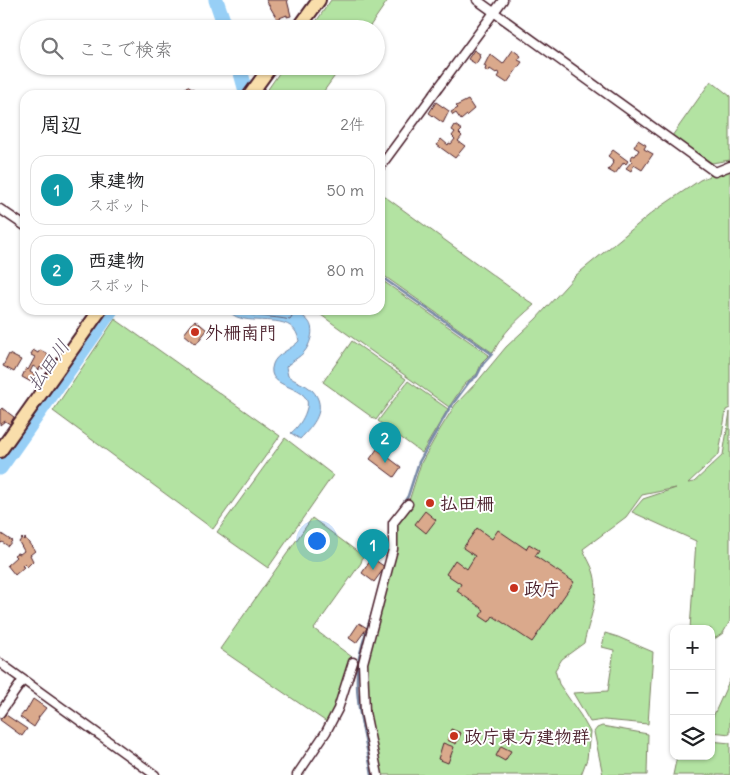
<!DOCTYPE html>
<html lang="ja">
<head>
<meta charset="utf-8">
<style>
  :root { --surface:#fff; --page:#f6f6f6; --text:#202124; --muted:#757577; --line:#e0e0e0; --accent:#0f766e }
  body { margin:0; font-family:Delius,"Klee One",sans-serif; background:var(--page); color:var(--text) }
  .controls { position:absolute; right:15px; bottom:15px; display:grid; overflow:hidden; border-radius:10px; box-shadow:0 1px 4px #0004 }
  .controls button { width:45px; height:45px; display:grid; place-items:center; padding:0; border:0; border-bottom:1px solid var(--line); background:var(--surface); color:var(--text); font:25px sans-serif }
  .you { position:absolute; left:316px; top:540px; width:18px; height:18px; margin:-12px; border:4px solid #fff; border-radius:50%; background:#1a73e8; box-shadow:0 0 0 8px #1a73e833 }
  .badge { display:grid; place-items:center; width:32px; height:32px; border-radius:50%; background:var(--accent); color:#fff; font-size:16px; font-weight:700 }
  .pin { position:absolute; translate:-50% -41px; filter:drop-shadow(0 1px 2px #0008) }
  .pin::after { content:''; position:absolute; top:26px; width:18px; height:15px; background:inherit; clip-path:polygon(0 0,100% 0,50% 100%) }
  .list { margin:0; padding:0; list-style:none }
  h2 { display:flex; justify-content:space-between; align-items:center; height:65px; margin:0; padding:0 20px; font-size:21px }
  h2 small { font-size:16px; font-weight:400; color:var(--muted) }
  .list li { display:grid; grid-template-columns:32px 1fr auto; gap:15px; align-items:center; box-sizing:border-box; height:70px; margin:0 10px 10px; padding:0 10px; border:1px solid var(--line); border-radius:15px }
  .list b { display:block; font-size:19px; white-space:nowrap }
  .list p { margin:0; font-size:16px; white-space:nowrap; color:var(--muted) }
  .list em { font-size:16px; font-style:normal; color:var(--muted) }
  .icon { flex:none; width:28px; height:28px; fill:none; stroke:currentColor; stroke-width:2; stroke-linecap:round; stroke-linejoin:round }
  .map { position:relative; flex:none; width:730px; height:775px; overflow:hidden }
  .search { position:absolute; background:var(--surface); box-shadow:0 1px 4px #0004; left:20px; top:20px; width:365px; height:55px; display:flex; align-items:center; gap:12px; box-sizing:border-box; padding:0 18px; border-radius:28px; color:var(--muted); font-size:19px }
  .panel { position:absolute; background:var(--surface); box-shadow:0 1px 4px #0004; left:20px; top:90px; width:365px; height:225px; border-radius:15px }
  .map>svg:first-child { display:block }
</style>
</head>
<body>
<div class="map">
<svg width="730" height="775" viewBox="0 0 730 775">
  <rect width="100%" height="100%" fill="#fff"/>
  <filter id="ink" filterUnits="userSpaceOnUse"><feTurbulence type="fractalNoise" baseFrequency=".02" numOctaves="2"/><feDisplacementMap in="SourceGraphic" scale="10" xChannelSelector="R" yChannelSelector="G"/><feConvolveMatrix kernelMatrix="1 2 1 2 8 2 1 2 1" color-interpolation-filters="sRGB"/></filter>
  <g filter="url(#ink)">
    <g fill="#b3e3a2" stroke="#7e8166">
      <path d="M 331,0 L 388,0 L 368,29 L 311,29 Z"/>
      <path d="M 284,66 L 342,66 L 321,95 L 264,95 Z"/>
      <path d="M 711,81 L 730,96 L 730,160 L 712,163 L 672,136 Z"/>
      <path d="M 730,167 L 730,408 L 726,410 L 719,454 L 688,483 L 694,482 L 723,455 L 730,412 L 730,621 L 723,633 L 716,638 L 711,638 L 711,629 L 690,629 L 696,541 L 632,512 L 643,499 L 676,488 L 642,495 L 626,517 L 583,549 C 586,557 592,565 594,574 C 600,597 589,620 584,643 L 562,659 L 555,670 L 559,684 L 581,716 L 590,732 L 587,759 L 581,775 L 378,775 L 365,712 L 363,663 L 393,549 L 393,523 L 408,504 L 421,463 L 439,431 L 455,405 L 477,382 L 506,347 L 536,319 L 575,276 L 653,212 L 700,180 Z"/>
      <path d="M 380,193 L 534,305 C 517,320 503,332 493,353 L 380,273 Z"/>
      <path d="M 380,279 L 489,355 L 482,362 L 477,374 L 465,383 L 449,407 L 314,310 L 380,310 Z"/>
      <path d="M 115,319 L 280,436 L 213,529 L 53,411 Z"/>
      <path d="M 352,341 L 406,379 L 376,420 L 323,382 Z"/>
      <path d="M 408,381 L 448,409 L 422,453 L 378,421 Z"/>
      <path d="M 285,438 L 333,475 L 268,568 L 217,532 Z"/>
      <path d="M 312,518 L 363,556 L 361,563 L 314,629 L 352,657 L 328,723 L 220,649 Z"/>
      <path d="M 605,633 L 618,637 L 653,652 L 648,724 L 604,720 L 590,722 L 573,693 L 608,691 L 614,650 L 602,647 Z"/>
      <path d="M 730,679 L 730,734 L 712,732 L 712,719 Z"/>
      <path d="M 602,726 L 648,734 L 647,775 L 603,775 L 594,732 L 597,728 Z"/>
      <path d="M 711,741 L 730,743 L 730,775 L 673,775 L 677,756 L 711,756 Z"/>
    </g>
    <path fill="#97cff6" stroke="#7889a5" d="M 226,310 C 251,310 330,299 308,346 C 303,357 293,359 286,367 L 288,376 C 295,382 306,384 312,390 C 329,408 313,426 300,439 L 291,433 C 298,427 303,420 306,411 C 317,383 263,392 273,364 C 276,354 292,349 299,341 C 295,313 260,324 240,318 C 235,317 231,313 226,310 Z"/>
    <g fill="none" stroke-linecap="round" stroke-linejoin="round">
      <path stroke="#69657c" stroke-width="1" d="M 235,310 C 246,317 275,316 290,320 L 292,317 L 290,310"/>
      <g stroke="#7889a5" stroke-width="2.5">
        <path d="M 380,276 L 492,354 L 483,364 L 477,376 L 469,382 L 449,409 L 419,462 L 408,496 L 399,510"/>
        <path d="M 389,534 L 390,522"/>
        <path d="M 372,775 C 366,739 353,699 358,663 C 361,645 368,627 373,610"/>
      </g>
      <g stroke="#97cff6" stroke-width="15">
        <path d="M 216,0 L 226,29"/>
        <path d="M 239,66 L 247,95"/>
        <path d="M 0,468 L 111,310"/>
      </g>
    </g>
    <g fill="#daa98c" stroke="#4a1f2b">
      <path d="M 266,0 L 287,0 L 291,16 L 287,17 L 287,15 L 277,19 Z"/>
      <path d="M 474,50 L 480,54 L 479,56 L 480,57 L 476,64 L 468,59 Z"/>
      <path d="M 513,50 L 521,56 L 518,60 L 522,62 L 507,83 L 498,77 L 500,74 L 497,72 L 496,73 L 490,69 L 488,72 L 485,70 L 486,67 L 484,66 L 490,54 L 503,64 Z"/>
      <path d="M 187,86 L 195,91 L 193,95 L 181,95 Z"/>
      <path d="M 468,100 L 474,109 L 461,120 L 456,113 L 453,115 L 451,112 L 458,108 L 456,106 Z"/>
      <path d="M 436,102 L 449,111 L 443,123 L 429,113 Z"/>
      <path d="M 455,125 L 462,130 L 459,133 L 462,136 L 458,141 L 465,146 L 455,158 L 437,145 L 441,139 L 448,145 L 449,143 L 451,144 L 455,139 L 452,136 L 455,132 L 452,130 Z"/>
      <path d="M 638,140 L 646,145 L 644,149 L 653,154 L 642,170 L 634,165 L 631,171 L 626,168 L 632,161 L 630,159 L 633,155 L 635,156 L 639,150 L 634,147 Z"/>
      <path d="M 613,150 L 628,161 L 626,164 L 624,162 L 615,174 L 608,170 L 613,163 L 612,162 L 613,160 L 608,156 Z"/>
      <path d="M 195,320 L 207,330 L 196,344 L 184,334 Z"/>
      <path d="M 33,350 L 38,353 L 40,350 L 48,354 L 43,369 L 40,367 L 39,370 L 33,366 L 30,372 L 35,375 L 31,382 L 22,377 L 26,368 L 28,370 L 35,357 L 31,355 Z"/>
      <path d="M 9,354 L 21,360 L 14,372 L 3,366 Z"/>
      <path d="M 2,408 L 14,417 L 10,424 L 5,421 L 0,425 L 0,410 Z"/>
      <path d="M 377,449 L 401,467 L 394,477 L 370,459 Z"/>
      <path d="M 425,511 L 436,520 L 426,533 L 415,524 Z"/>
      <path d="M 477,528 L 492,539 L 498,530 L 526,549 L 529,544 L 539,550 L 535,556 L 574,582 L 532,642 L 493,616 L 489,622 L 480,616 L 484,610 L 457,591 L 461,584 L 446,574 L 455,560 L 467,569 L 475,556 L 463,548 Z"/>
      <path d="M 0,533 L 12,541 L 8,546 L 2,542 L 0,544 Z"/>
      <path d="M 22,538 L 24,540 L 25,538 L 35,551 L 30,555 L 33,561 L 27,567 L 24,564 L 22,566 L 24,567 L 15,575 L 7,565 L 16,557 L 14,555 L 17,553 L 20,554 L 24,551 L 19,542 Z"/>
      <path d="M 372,558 L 385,567 L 374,582 L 362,573 Z"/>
      <path d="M 359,623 L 367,628 L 356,643 L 349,638 Z"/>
      <path d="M 33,699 L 46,708 L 38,718 L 39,719 L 34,727 L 20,717 L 24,712 L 25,713 Z"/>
      <path d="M 3,713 L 27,729 L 22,736 L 0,720 Z"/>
      <path d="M 451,729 L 461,733 L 456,744 L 447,740 Z"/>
      <path d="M 443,743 L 454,747 L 448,763 L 438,759 Z"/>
      <path d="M 501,746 L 511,751 L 505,761 L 496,756 Z"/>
    </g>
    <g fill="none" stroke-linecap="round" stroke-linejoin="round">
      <defs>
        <g id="minor">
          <path d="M 477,0 L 715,172 L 730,166"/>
          <path d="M 380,167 L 503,0"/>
          <path d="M 0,209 L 25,226"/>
          <path d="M 0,663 L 155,775"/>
          <path d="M 0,713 L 23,680"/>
          <path d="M 297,775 L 326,732 L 338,709 L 353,662"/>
          <path d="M 378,775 L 365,712 L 363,663 L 393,549 L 393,523 L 408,504"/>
        </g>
        <g id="primary">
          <path d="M 298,29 L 319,0"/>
          <path d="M 250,95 L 271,66"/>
          <path d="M 0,451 L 100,310"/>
        </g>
      </defs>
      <use href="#minor" stroke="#4a1f2b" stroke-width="11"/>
      <use href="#primary" stroke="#4a1f2b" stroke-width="16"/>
      <use href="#minor" stroke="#fff" stroke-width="8"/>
      <use href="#primary" stroke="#f9deab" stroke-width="12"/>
    </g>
  </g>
  <g fill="#c8321e" stroke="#fff" stroke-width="2">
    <circle cx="195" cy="332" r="5"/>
    <circle cx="430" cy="503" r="5"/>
    <circle cx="514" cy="588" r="5"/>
    <circle cx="454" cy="736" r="5"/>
  </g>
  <g text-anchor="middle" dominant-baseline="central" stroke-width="4" stroke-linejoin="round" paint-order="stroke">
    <g font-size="18" font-weight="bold" fill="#4a1f2b" stroke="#fff" text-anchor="start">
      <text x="205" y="332">外柵南門</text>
      <text x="440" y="503">払田柵</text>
      <text x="524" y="588">政庁</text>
      <text x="464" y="736">政庁東方建物群</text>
    </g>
    <g font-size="19" font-style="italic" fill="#615468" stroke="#fff">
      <text transform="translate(48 365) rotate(-55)">払田川</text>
    </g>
  </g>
</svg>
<div class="controls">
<button>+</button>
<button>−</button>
<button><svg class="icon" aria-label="layers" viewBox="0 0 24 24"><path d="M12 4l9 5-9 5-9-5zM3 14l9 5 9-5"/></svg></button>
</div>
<div class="you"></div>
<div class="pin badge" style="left:373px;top:570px;background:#0f9aa8">1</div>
<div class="pin badge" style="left:385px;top:463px;background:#0f9aa8">2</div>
<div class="search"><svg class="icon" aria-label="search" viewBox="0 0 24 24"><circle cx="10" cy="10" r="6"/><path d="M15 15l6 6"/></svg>ここで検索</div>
<section class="panel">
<h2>周辺<small>2件</small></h2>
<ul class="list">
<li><span class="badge" style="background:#0f9aa8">1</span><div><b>東建物</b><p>スポット</p></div><em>50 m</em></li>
<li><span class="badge" style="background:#0f9aa8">2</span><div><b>西建物</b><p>スポット</p></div><em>80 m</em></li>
</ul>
</section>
</div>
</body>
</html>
